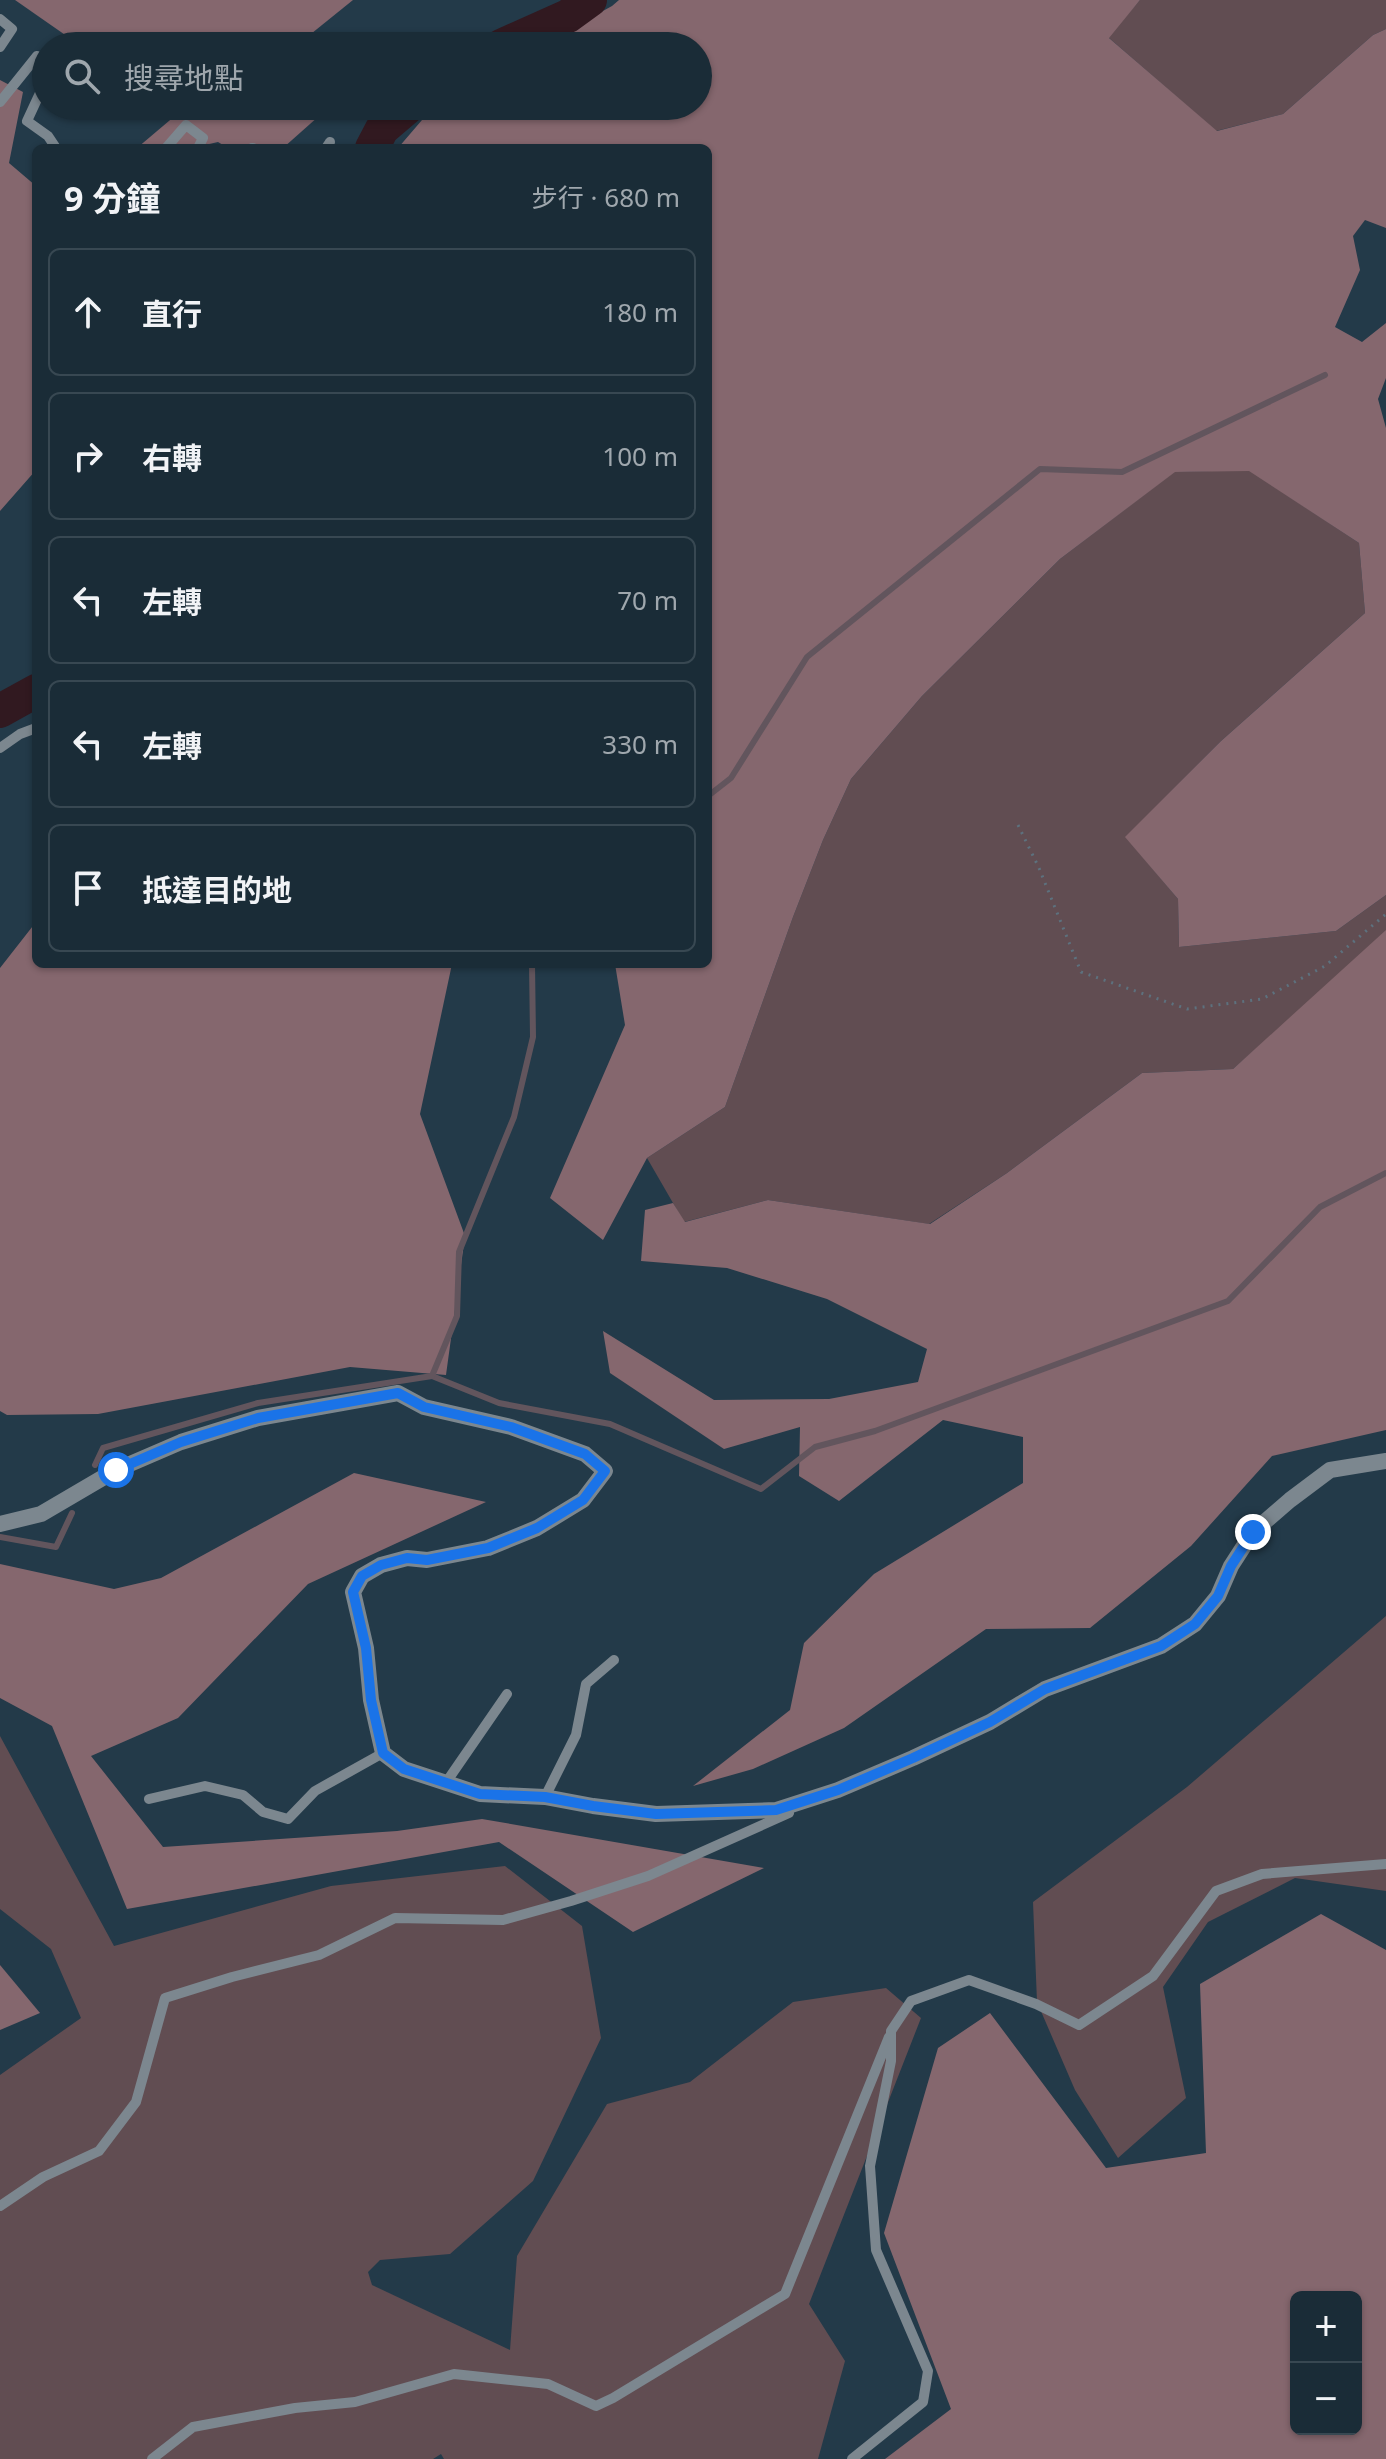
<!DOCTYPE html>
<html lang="zh-TW">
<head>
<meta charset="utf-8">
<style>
  :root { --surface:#1a2c37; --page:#273842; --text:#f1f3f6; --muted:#9fa7ad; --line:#384852 }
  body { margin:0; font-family:"Noto Sans","Noto Sans TC",sans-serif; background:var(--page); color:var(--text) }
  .controls { position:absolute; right:24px; bottom:24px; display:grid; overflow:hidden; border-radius:12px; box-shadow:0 2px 6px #0004 }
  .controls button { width:72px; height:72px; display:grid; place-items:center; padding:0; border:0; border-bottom:2px solid var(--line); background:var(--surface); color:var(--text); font:40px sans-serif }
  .stop { position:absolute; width:24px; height:24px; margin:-18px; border:6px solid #1a73e8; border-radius:50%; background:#fff }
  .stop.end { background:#1a73e8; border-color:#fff; box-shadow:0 2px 8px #0008 }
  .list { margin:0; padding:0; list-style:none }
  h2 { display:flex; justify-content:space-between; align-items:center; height:104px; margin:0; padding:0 32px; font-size:34px }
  h2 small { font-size:26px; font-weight:400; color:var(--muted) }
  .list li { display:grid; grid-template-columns:52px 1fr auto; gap:24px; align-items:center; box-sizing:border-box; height:128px; margin:0 16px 16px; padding:0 16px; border:2px solid var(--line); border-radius:12px }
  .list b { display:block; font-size:30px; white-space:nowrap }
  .list em { font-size:26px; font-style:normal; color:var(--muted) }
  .icon { flex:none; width:44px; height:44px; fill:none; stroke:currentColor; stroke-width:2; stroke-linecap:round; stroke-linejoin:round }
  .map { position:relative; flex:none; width:1386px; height:2459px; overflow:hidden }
  .search { position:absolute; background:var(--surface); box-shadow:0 2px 6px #0004; left:32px; top:32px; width:680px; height:88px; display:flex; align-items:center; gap:20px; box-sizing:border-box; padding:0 28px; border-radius:44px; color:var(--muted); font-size:30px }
  .panel { position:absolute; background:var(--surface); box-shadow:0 2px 6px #0004; left:32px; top:144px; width:680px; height:824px; border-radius:12px }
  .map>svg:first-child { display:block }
</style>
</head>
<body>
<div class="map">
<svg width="1386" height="2459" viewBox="0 0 1386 2459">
  <rect width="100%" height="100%" fill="#233a49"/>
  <g fill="#614d52">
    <path d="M 1140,0 L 1386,0 L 1386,29 L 1373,35 L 1283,114 L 1216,131 L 1108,37 Z"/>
    <path d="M 1249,470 L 1359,543 L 1365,613 L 1221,741 L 1126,837 L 1178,899 L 1179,947 L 1336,931 L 1386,895 L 1386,935 L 1233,1069 L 1142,1073 L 1007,1173 L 929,1224 L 768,1200 L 684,1222 L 647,1158 L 725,1107 L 793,917 L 823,840 L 851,779 L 922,696 L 1060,559 L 1174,472 Z"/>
    <path d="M 1386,1616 L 1386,1891 L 1295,1878 L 1208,1922 L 1163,1987 L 1186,2098 L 1118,2158 L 1075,2090 L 1037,2002 L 1033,1902 L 1187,1787 Z"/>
    <path d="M 0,1736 L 114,1946 L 331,1886 L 505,1866 L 582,1926 L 601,2038 L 533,2181 L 450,2254 L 380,2260 L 368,2272 L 372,2285 L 510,2350 L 517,2256 L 607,2104 L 690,2082 L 793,2002 L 886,1988 L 921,2018 L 809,2304 L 845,2361 L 818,2459 L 444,2459 L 441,2454 L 433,2459 L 0,2459 L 0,2075 L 81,2018 L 51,1949 L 0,1909 Z"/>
  </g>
  <g fill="#85676e" fill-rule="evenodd">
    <path d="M 15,0 L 353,0 L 296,46 L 81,46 Z"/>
    <path d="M 619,0 L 1140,0 L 1109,38 L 1217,131 L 1283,114 L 1373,35 L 1386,29 L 1386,228 L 1365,220 L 1353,236 L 1360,270 L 1335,327 L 1362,342 L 1386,323 L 1386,378 L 1378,399 L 1386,428 L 1386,895 L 1336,931 L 1179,947 L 1178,899 L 1125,837 L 1221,741 L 1365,613 L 1359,543 L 1249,471 L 1175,472 L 1060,559 L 922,696 L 851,779 L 823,840 L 793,917 L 725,1107 L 647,1158 L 603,1240 L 550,1198 L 625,1025 L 615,964 L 708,964 L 708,148 L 398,148 L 434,106 L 698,106 L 698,46 L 539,46 L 612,6 Z"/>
    <path d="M 0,80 L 23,92 L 9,163 L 36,186 L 36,470 L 0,511 Z"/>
    <path d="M 175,106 L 309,106 L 319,116 L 283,148 L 228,148 L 218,142 L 192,148 L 137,148 L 176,115 Z"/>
    <path d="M 36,922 L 36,964 L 452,964 L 420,1114 L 465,1236 L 446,1375 L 350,1367 L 98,1414 L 7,1415 L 0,1411 L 0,968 Z"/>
    <path d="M 1386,930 L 1386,1430 L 1272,1456 L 1191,1546 L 1090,1628 L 986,1629 L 844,1728 L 753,1769 L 693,1786 L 790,1710 L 804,1643 L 874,1574 L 1023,1483 L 1023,1437 L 943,1420 L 839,1501 L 799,1476 L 800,1427 L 724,1449 L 610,1373 L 603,1331 L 714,1400 L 829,1399 L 918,1382 L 927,1349 L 827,1299 L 727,1268 L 641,1261 L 645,1210 L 673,1203 L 685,1222 L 768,1200 L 930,1224 L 1007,1173 L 1142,1073 L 1233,1069 Z"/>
    <path d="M 354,1473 L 486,1502 L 308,1584 L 178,1718 L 91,1756 L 163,1847 L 397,1831 L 482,1819 L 764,1868 L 633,1932 L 499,1842 L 127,1909 L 52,1726 L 0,1698 L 0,1564 L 114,1589 L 161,1578 Z"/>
    <path d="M 1321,1914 L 1386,1950 L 1386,2459 L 885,2459 L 951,2409 L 884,2233 L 938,2048 L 990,2013 L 1106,2168 L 1206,2153 L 1200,1984 ZM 1296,2297 L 1356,2297 L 1356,2429 L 1296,2429 Z"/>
    <path d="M 0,1965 L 40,2013 L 0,2030 Z"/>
  </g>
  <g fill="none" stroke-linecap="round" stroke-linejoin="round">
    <g stroke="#62555d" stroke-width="6">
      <path d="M 708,796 L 731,778 L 807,657 L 1040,469 L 1122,472 L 1325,375"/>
      <path d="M 432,1376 L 499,1403 L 610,1424 L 761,1489 L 815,1447 L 875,1431 L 1228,1301 L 1320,1207 L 1386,1173"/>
      <path d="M 95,1465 L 103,1448 L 258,1403 L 432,1376 L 457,1316 L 459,1252 L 514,1117 L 533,1037 L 532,964"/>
      <path d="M 0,1537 L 56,1547 L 72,1513"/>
    </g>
    <g stroke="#311920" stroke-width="34">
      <path d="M 501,46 L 568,16 L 590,0"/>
      <path d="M 372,148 L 382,129 L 409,106"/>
      <path d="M 0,711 L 36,691"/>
    </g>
    <path stroke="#5d717e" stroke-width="3" stroke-dasharray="2 6" stroke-linecap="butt" d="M 1018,825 L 1039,868 L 1081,972 L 1187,1009 L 1262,999 L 1325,966 L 1386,914"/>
    <g stroke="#7c878f" stroke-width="10">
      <path d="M 0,19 L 12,29 L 0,47"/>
      <path d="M 46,80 L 27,121 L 48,136 L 56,148"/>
      <path d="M 0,102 L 37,56 L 46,64"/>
      <path d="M 166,148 L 186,125 L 203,138 L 198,148"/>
      <path d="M 252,148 L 253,148"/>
      <path d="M 326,148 L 330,142"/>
      <path d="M 0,748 L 20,734 L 36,728"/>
      <path d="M 445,1784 L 507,1694"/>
      <path d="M 545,1797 L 576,1735 L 586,1684 L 614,1660"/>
      <path d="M 149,1799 L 205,1786 L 243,1795 L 263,1812 L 288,1819 L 315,1791 L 383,1753"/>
      <path d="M 0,2206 L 43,2177 L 99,2151 L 136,2102 L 165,1998 L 232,1977 L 319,1955 L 395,1918 L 503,1920 L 571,1901 L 648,1876 L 789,1813"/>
      <path d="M 152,2459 L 193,2427 L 295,2408 L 355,2402 L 454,2374 L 548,2384 L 596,2406 L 613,2398 L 785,2294 L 889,2037"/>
      <path d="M 852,2459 L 923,2402 L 928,2371 L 876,2250 L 870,2166 L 891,2061 L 891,2031 L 911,2001 L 969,1980 L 1036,2004 L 1079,2025 L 1153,1976 L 1216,1891 L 1262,1874 L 1386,1864"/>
    </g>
    <path stroke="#7c878f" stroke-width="16" d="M 0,1524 L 41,1514 L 116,1470 L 181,1442 L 258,1418 L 398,1393 L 424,1407 L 511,1427 L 585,1454 L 605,1471 L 583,1500 L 537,1528 L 488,1548 L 427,1560 L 407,1558 L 381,1565 L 362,1576 L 353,1592 L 366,1648 L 371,1700 L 383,1753 L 404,1769 L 480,1794 L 545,1797 L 593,1806 L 656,1814 L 776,1810 L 838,1790 L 913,1758 L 990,1722 L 1045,1689 L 1161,1646 L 1195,1624 L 1218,1596 L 1231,1566 L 1253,1532 L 1290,1500 L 1330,1470 L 1386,1461"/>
  </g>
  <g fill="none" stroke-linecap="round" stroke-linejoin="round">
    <path stroke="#1a73e8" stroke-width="10" d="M 116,1470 L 181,1442 L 258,1418 L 398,1393 L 424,1407 L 511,1427 L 585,1454 L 605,1471 L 583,1500 L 537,1528 L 488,1548 L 427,1560 L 407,1558 L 381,1565 L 362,1576 L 353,1592 L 366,1648 L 371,1700 L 383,1753 L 404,1769 L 480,1794 L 545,1797 L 593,1806 L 656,1814 L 776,1810 L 838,1790 L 913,1758 L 990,1722 L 1045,1689 L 1161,1646 L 1195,1624 L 1218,1596 L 1231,1566 L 1253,1532"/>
  </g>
</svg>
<div class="controls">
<button>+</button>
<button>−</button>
</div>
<div class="stop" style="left:116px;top:1470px"></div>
<div class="stop end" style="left:1253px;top:1532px"></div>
<div class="search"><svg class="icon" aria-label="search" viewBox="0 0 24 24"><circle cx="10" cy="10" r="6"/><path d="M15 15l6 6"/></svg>搜尋地點</div>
<section class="panel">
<h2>9 分鐘<small>步行 · 680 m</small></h2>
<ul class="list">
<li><svg class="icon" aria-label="ahead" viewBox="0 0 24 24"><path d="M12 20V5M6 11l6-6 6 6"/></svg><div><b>直行</b></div><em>180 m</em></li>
<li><svg class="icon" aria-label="right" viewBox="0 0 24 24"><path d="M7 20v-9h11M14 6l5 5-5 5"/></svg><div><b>右轉</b></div><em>100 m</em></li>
<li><svg class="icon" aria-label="left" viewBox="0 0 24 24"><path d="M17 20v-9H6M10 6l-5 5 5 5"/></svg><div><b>左轉</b></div><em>70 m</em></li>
<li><svg class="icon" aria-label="left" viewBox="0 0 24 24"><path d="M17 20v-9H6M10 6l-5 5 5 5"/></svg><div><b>左轉</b></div><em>330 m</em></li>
<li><svg class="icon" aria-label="arrive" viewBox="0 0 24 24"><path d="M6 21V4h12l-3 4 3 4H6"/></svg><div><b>抵達目的地</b></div></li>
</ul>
</section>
</div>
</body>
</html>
